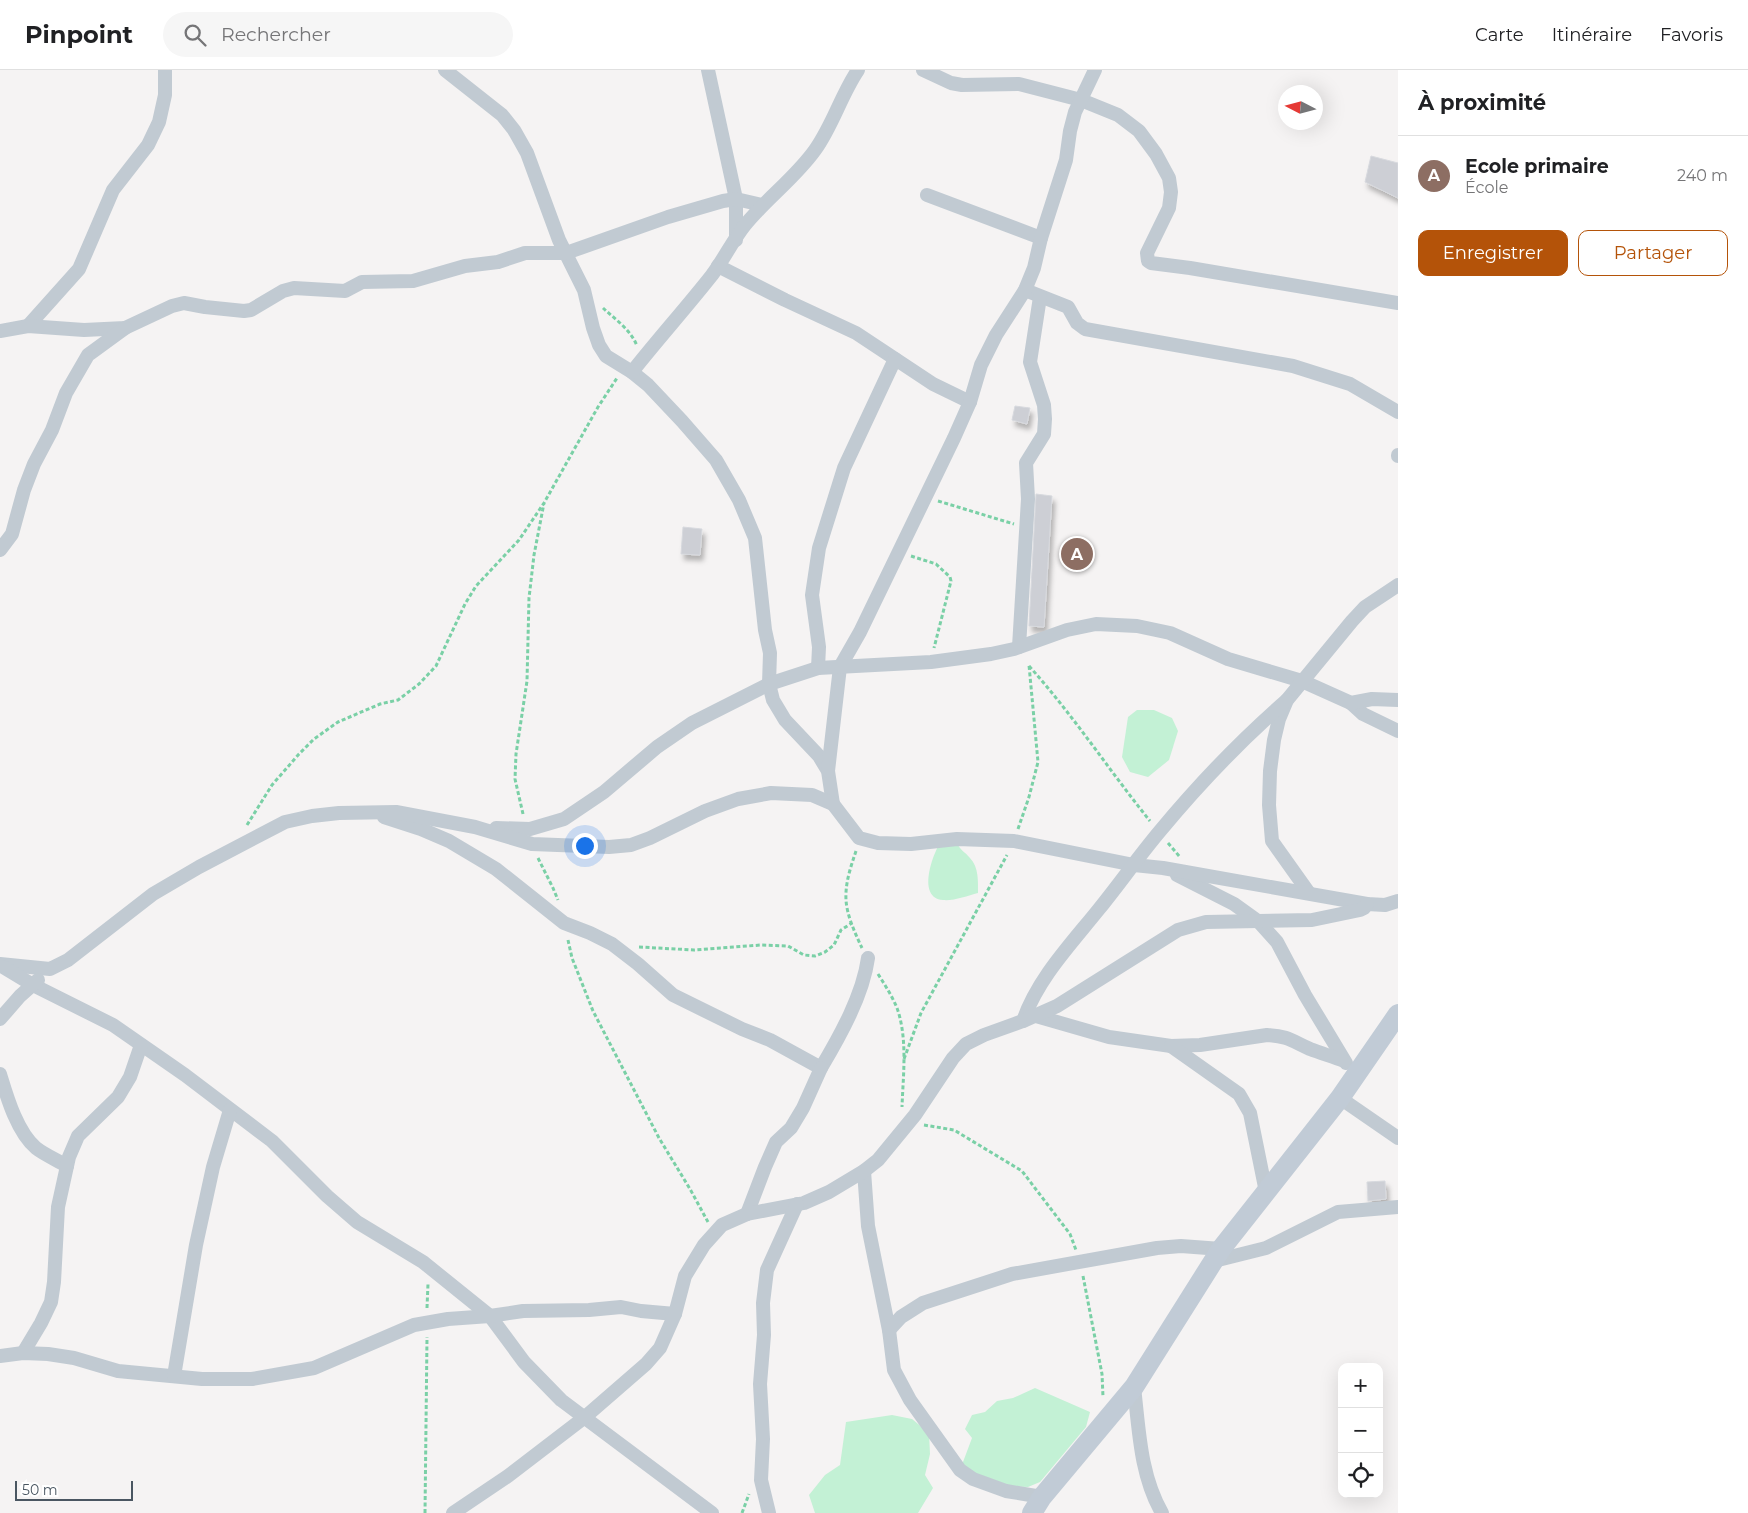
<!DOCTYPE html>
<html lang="fr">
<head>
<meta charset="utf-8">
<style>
  :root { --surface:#fff; --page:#f6f6f6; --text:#202124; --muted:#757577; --line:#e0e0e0; --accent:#b45309 }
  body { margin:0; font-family:Montserrat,sans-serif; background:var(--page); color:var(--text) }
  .controls { position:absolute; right:15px; bottom:15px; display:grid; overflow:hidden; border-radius:10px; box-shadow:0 5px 20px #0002 }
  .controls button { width:45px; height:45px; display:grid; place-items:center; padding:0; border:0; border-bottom:1px solid var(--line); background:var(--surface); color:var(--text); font:25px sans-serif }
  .compass { position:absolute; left:1278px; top:15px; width:45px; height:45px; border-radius:50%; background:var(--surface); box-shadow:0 5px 20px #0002; rotate:276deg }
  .scale { position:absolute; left:15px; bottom:12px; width:118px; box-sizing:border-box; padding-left:5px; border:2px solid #4a5661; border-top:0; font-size:14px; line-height:18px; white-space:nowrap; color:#4a5661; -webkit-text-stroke:4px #fff; paint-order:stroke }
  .you { position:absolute; left:584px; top:775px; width:18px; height:18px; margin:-12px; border:4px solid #fff; border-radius:50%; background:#1a73e8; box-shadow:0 0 0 8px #1a73e833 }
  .badge { display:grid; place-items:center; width:32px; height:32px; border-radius:50%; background:var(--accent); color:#fff; font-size:16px; font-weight:700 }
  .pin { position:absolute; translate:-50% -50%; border:2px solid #fff; box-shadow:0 1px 5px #0006 }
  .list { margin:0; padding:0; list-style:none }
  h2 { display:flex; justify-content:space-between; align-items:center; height:65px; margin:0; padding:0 20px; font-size:21px }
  h2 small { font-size:16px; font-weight:400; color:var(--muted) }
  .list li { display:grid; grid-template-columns:32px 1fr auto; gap:15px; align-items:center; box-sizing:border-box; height:80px; padding:0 20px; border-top:1px solid var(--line) }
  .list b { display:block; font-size:19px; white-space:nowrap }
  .list p { margin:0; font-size:16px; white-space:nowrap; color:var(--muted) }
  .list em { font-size:16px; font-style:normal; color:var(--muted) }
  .actions { display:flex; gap:10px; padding:15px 20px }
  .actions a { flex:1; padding:11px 0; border:1px solid var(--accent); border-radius:10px; text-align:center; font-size:18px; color:var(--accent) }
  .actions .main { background:var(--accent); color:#fff }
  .icon { flex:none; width:28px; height:28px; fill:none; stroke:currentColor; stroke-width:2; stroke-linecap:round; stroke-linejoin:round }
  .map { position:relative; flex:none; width:1398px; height:1443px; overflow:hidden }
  header { display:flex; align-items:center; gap:30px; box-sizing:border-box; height:70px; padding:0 25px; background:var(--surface); border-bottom:1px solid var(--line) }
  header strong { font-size:24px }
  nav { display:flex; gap:28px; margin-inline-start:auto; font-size:18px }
  .search { width:350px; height:45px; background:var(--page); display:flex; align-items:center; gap:12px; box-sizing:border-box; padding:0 18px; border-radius:28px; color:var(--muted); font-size:19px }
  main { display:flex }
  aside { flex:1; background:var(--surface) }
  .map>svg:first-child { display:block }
</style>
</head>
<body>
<header>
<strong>Pinpoint</strong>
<div class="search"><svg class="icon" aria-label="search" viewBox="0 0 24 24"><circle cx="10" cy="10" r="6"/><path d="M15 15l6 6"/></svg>Rechercher</div>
<nav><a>Carte</a><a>Itinéraire</a><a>Favoris</a></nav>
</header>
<main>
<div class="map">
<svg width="1398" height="1443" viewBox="0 0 1398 1443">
  <defs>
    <filter id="shadow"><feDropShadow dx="3" dy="5.5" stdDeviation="2.5" flood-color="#0004"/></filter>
  </defs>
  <rect width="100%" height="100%" fill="#f5f3f3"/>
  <g fill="#c3f1d5">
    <path d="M 1137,640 L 1154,640 L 1172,648 L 1178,661 L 1169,690 L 1148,707 L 1130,702 L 1122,687 L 1128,647 Z"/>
    <path d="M 940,773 L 957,773 C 960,780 965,782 970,788 C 979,797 978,812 978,823 C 967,826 954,831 943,830 C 917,828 932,786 940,773 Z"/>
    <path d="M 1035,1318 L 1090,1342 L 1086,1357 L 1040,1412 L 1028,1417 L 1000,1416 L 960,1400 L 972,1368 L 965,1359 L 972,1345 L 985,1342 L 997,1331 L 1013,1328 Z"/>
    <path d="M 892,1345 L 912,1349 L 929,1363 L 930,1384 L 925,1405 L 933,1418 L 918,1443 L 815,1443 L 809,1425 L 825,1405 L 840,1395 L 846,1352 Z"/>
  </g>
  <g fill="#cdcfd5" stroke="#d7d9de" filter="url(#shadow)">
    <path d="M 1371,86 L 1398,93 L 1398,128 L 1365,112 Z"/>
    <path d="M 1015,336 L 1030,338 L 1027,354 L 1012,350 Z"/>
    <path d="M 1036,424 L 1052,426 L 1044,557 L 1029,556 Z"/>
    <path d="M 683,457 L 702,459 L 700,485 L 681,484 Z"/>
    <path d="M 1385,1111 L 1386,1129 L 1368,1131 L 1367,1112 Z"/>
  </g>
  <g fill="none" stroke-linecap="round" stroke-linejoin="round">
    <g stroke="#7ad0a6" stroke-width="3" stroke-dasharray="4 2.5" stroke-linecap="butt">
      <path d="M 603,238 C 615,249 631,260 637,276"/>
      <path d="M 938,431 L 1014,454"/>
      <path d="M 911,486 L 936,494 L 950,507 L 951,511 L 934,578"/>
      <path d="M 1029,596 C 1073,645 1109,700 1150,751"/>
      <path d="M 523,744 L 515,709 L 516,684 L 527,611 L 529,528 L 534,485 L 544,433"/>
      <path d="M 247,755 L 272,715 L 299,684 L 314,669 L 338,652 L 380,634 L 398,630 L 419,614 L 436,596 L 465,534 L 476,516 L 519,470 L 544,433 L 598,337 L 617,308"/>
      <path d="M 1018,759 L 1029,727 L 1038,692 L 1029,595"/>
      <path d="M 1168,773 L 1180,787"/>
      <path d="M 856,781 C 851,796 845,813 846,830 C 847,846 855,863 862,878"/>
      <path d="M 538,788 L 553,818 L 558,830"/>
      <path d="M 568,870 L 572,888 L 593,941 L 659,1068 L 690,1119 L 708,1152"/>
      <path d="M 639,877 L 694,880 L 761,875 L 788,876 L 804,885 L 815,886 L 825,882 L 834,875 L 841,860 L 852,853"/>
      <path d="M 878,904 C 885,915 892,926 897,938 C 908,969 903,1006 902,1037"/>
      <path d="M 904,989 L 921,943 L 1007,785"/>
      <path d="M 924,1055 L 954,1060 L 1022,1101 L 1070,1164 L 1076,1180"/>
      <path d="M 1083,1206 L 1102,1304 L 1103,1327"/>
      <path d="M 427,1238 L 428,1214"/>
      <path d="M 425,1443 L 427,1267"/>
      <path d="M 742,1443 L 749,1424"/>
    </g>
    <g stroke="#c1cad2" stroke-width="14">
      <path d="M 445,0 L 502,45 L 514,60 L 527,83 L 559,170 L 584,220 L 593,258 L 599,275 L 606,286 L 632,302 L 648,315 L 682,351 L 716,390 L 739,430 L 755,468 L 765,560 L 770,583 L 769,614 L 773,630 L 785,650 L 819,686 L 828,701 L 833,734"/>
      <path d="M 708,0 L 736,129 L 736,170"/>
      <path d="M 923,0 L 951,13 L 962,15 L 1019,14 L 1081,30 L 1118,45 L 1139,61 L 1156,84 L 1169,108 L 1171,122 L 1169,138 L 1147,183 L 1148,191 L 1151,193 L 1190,198 L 1398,233"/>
      <path d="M 927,125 L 1041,168"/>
      <path d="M 718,196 L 785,230 L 856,263 L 933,314 L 970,332"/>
      <path d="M 1025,220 L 1068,237 L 1077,253 L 1085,259 L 1293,296 L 1350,314 L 1398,342"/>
      <path d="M 28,256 L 79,199 L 113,120 L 148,75 L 159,52 L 165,25 L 165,0"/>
      <path d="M 0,261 L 28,256 L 84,260 L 125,258 L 172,236 L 184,233 L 205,237 L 244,241 L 251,240 L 283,221 L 294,218 L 345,221 L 362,212 L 413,211 L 465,196 L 498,192 L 525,183 L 566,183 L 668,147 L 723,131 L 736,129 L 762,135"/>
      <path d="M 632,302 C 658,269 686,238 712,205 C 724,189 733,170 745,155 C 767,128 795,108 815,80 C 833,55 841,25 858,0"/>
      <path d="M 1398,385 L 1398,386"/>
      <path d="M 0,480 L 12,464 L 24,420 L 34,394 L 52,360 L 66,323 L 88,285 L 125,258"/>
      <path d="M 1019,577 L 1028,429 L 1026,393 L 1044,364 L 1045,349 L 1044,335 L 1030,292 L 1040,227"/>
      <path d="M 818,598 L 819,577 L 812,525 L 819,478 L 844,398 L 895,289"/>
      <path d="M 1351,633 L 1363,644 L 1398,661"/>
      <path d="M 828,701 L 840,597 L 860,562 L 954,368 L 970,332 L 981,295 L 996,265 L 1025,220 L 1034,198 L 1041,168 L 1066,90 L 1070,61 L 1075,42 L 1095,0"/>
      <path d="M 384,747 L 421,759 L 449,771 L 496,799 L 564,853 L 590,863 L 612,874 L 638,894 L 673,925 L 742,959 L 770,970 L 821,998 C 840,966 863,925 868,888"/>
      <path d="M 496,758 L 530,759 L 564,749 L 604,722 L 657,677 L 692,653 L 769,614 L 818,598 L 931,592 L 991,584 L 1014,579 L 1067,560 L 1096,554 L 1137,556 L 1170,563 L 1228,589 L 1302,611 L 1351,633 L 1372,629 L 1398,630"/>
      <path d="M 1177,805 L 1234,834 L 1259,852 L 1277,872 L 1305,925 L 1346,993"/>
      <path d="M 1309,823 L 1272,771 L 1269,735 L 1270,701 L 1274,670 L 1279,649 L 1287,630 L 1352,551 L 1365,537 L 1398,515"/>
      <path d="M 0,894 L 50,899 L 68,890 L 153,824 L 199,797 L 285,752 L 312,746 L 339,743 L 396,742 L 475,757 L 532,774 L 609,777 L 631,775 L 650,768 L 705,741 L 738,729 L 771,723 L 812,725 L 833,734 L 859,768 L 878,773 L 911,774 L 957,769 L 1014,771 L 1134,795 L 1163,798 L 1367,834 L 1385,835 L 1398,831"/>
      <path d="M 3,897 L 33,915 L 113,955 L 185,1005 L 272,1071 L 327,1126 L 357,1152 L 423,1192 L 490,1246 L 524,1292 L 561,1330 L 712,1443"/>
      <path d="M 1036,946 L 1109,967 L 1171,976 L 1200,975 L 1267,965 C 1288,966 1292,971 1310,979 C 1321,983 1333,987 1344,991"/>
      <path d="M 0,949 L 20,926 L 38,910"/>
      <path d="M 1023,951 C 1038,908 1071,874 1099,839 C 1120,813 1139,786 1160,761 C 1199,714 1241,670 1287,630"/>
      <path d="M 1171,976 L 1239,1024 L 1250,1043 L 1266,1122"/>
      <path d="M 0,1004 C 7,1027 17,1062 36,1078 C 45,1085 57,1090 67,1096"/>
      <path d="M 1340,1028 L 1398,1068"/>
      <path d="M 864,1101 L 868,1156 L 889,1260 L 894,1300 L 910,1330 L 960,1400 L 973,1409 L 1006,1421 L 1042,1427"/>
      <path d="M 747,1144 L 765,1097 L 776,1072 L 791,1058 L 803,1038 L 821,998"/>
      <path d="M 1214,1191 L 1266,1178 L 1338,1142 L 1398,1137"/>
      <path d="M 889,1260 L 901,1247 L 923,1233 L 1012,1204 L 1157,1178 L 1181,1176 L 1221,1179"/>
      <path d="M 23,1283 L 41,1253 L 51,1232 L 54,1212 L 58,1137 L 69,1087 L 78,1066 L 118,1027 L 130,1007 L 141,975"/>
      <path d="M 0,1286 L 23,1283 L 48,1284 L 74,1288 L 118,1301 L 202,1309 L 252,1309 L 314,1298 L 414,1255 L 448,1249 L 490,1246 L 523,1241 L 589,1240 L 621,1237 L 641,1241 L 675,1244"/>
      <path d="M 174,1306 L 196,1175 L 213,1097 L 230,1040"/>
      <path d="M 1134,1317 C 1139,1359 1140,1405 1162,1443"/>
      <path d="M 453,1443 L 508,1406 L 585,1347 L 646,1294 L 660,1278 L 675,1244 L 685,1206 L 704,1175 L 722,1155 L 747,1144 L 804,1133 L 829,1122 L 864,1101 L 878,1090 L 915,1045 L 953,988 L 966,974 L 984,965 L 1023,951 L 1057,936 L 1178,860 L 1206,852 L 1312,850 L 1360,840 L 1364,838 L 1367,834"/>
      <path d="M 769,1443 L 761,1410 L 763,1369 L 760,1314 L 764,1265 L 763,1233 L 767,1200 L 797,1134"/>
    </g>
    <path stroke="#c1cbd6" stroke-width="20" d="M 1032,1443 L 1042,1427 L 1134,1317 L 1221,1179 L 1340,1028 L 1398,944"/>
  </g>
</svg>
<div class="controls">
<button>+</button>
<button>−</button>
<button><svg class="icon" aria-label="locate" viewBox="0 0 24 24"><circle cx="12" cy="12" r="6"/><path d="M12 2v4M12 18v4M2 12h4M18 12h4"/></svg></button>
</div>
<svg class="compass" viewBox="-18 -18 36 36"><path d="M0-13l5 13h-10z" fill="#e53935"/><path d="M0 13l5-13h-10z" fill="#757577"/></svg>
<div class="scale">50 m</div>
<div class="you"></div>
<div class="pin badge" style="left:1077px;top:484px;background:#8d6e63">A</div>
</div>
<aside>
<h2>À proximité<small></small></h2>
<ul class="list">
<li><span class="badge" style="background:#8d6e63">A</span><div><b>Ecole primaire</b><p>École</p></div><em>240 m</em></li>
</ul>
<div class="actions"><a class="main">Enregistrer</a><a>Partager</a></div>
</aside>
</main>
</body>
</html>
